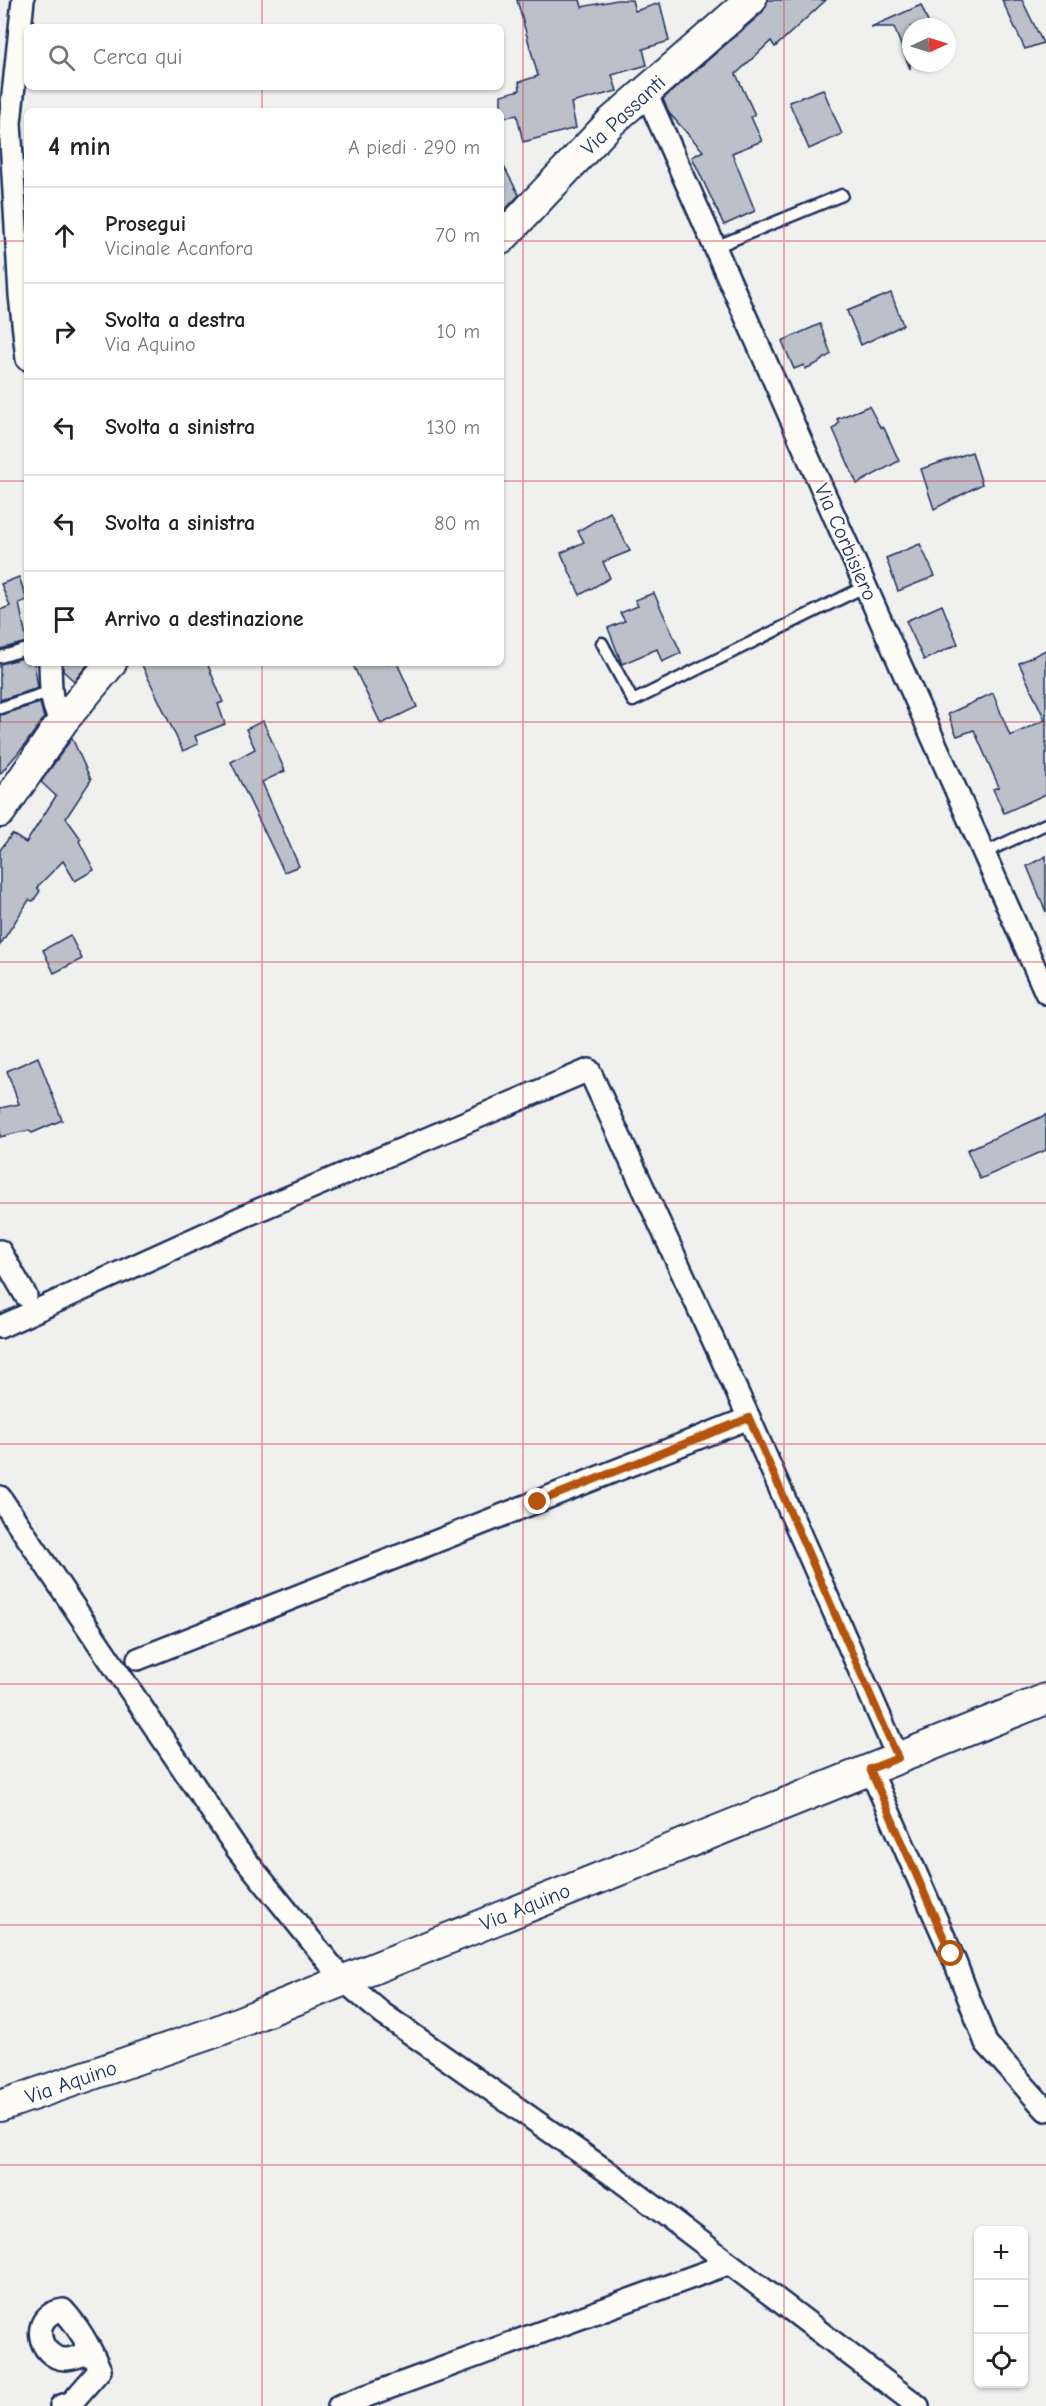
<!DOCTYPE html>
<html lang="it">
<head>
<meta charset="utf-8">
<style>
  :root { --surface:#fff; --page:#f6f6f6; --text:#222; --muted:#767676; --line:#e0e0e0 }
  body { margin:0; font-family:"Comic Neue",sans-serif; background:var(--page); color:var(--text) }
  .controls { position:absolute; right:18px; bottom:18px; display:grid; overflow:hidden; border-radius:9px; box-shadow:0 2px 4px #0004 }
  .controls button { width:54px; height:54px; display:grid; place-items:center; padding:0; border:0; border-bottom:2px solid var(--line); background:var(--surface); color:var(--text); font:30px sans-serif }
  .compass { position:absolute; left:902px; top:18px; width:54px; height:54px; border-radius:50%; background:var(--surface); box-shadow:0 2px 4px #0004; rotate:86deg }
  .stop { position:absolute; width:18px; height:18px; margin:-14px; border:4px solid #b45309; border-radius:50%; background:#fff }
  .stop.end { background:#b45309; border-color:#fff; box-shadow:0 2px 6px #0008 }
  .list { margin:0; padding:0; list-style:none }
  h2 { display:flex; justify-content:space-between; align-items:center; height:78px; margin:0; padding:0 24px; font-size:26px }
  h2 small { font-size:20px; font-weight:400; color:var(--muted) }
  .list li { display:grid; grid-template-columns:39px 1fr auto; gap:18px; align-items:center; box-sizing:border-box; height:96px; padding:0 24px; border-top:2px solid var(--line) }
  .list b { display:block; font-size:22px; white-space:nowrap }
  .list p { margin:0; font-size:20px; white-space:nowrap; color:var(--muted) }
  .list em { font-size:20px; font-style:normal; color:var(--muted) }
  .icon { flex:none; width:33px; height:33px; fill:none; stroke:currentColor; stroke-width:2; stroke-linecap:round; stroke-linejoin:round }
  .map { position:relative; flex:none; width:1046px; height:2406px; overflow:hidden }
  .search { position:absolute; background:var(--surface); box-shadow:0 2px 4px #0004; left:24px; top:24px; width:480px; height:66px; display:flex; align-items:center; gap:15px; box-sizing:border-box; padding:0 21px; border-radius:9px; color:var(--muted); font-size:22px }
  .panel { position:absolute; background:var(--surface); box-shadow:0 2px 4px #0004; left:24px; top:108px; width:480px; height:558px; border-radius:9px }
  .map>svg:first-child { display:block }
</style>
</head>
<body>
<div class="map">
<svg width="1046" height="2406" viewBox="0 0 1046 2406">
  <rect width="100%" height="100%" fill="#f0f0ee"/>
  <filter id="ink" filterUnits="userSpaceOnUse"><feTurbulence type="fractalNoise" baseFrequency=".0167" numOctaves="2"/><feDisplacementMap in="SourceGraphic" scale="12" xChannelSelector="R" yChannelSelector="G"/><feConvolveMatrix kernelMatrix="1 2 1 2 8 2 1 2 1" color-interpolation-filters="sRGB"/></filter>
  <g filter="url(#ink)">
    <g fill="#bbc0ca" stroke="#1b2f5e" stroke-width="1.5">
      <path d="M 517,0 L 580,0 L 582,7 L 617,0 L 632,0 L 635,11 L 660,3 L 669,41 L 643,49 L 647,65 L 612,75 L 617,91 L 571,103 L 576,128 L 523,142 L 517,115 L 501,118 L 501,95 L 520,90 L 519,82 L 538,76 Z"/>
      <path d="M 768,0 L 826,0 L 775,47 L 771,41 L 736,74 L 755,115 L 751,117 L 762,141 L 732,153 L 755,211 L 724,225 L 692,157 L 703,151 L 669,113 L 663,99 L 762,13 Z"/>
      <path d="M 1002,0 L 1022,0 L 1043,43 L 1025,49 Z"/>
      <path d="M 921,5 L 930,27 L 911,27 L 910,69 L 894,27 L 871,27 Z"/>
      <path d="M 823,89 L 842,134 L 809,149 L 789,102 Z"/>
      <path d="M 501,161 L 519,195 L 501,214 Z"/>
      <path d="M 891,293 L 903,325 L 861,345 L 847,311 Z"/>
      <path d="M 820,324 L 831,354 L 816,364 L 805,369 L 804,365 L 794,369 L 782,341 Z"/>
      <path d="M 869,406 L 880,427 L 884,428 L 899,461 L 857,484 L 833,429 L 839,423 L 837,419 Z"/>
      <path d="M 972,452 L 982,484 L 934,509 L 921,469 Z"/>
      <path d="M 610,512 L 630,551 L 603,562 L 610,578 L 580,595 L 561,553 L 584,542 L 578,531 Z"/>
      <path d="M 920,544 L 935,576 L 898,591 L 886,558 Z"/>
      <path d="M 19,577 L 27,600 L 19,603 L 27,642 L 0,649 L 0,610 L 10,606 L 1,584 Z"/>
      <path d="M 654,593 L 681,653 L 662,662 L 657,649 L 622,664 L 608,628 L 625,621 L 620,613 L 638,606 L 635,600 Z"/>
      <path d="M 942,605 L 958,644 L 924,660 L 906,621 Z"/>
      <path d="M 1046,650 L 1046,794 L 1004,813 L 993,789 L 999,787 L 974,730 L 957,736 L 948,714 L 993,693 L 1010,736 L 1045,720 L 1019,663 Z"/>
      <path d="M 27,657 L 27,663 L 34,663 L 38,688 L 0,700 L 0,664 Z"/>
      <path d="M 63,663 L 89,663 L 74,681 L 63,671 Z"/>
      <path d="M 141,663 L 207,663 L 223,702 L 218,704 L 225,724 L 195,736 L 198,744 L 183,751 Z"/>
      <path d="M 352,663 L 397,663 L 417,707 L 381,724 Z"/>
      <path d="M 40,703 L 44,718 L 24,746 L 0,774 L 0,715 Z"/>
      <path d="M 263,721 L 285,771 L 262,782 L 299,866 L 284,872 L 231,762 L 255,749 L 246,729 Z"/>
      <path d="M 72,738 L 91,780 L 66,818 L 81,839 L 79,841 L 94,870 L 75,881 L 63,861 L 37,887 L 40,891 L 33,901 L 29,900 L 0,945 L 0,850 L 12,834 L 26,843 L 56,796 L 41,782 Z"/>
      <path d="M 1046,856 L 1046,912 L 1027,866 Z"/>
      <path d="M 70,935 L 82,959 L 54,973 L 43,950 Z"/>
      <path d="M 38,1057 L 62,1120 L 32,1133 L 29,1130 L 0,1137 L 0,1108 L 19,1104 L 7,1071 Z"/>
      <path d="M 1046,1115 L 1046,1150 L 980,1179 L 967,1150 Z"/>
    </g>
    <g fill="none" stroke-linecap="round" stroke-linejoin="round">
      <defs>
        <g id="lane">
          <path d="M 715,247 L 842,195"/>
          <path d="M 602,643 L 633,701 L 866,586"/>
          <path d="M 0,657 L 27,649"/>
          <path d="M 0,708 L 52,691"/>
          <path d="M 984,853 L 1046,824"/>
        </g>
        <g id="street">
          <path d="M 23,0 L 10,123 L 20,295 L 27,359"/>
          <path d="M 646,92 L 1046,993"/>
          <path d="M 50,663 C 51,684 49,705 62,722"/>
          <path d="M 0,1251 L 26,1296"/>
          <path d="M 0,1327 L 249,1214 L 589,1070 L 749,1418 L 898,1758"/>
          <path d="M 0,1497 L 237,1849 L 343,1980 L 383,2014 L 618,2179 L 918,2406"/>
          <path d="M 138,1659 L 749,1418"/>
          <path d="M 870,1769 L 955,1962 L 986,2043 L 1046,2110"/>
          <path d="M 61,2406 L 72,2402 L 100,2370 C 91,2349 79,2327 63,2310 C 28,2315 38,2358 65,2359 C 71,2359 78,2356 84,2355 L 86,2343"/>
          <path d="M 339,2406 L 728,2264"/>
        </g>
        <g id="secondary">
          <path d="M 501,239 L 611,122 L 751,0"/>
          <path d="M 0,812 L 62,722 L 111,663"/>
          <path d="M 0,2106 L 215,2032 L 1046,1699"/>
        </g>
      </defs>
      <use href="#lane" stroke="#1b2f5e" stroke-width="15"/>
      <use href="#street" stroke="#1b2f5e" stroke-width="26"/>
      <use href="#secondary" stroke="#1b2f5e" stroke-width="34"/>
      <use href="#lane" stroke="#fdfcf7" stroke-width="10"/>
      <use href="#street" stroke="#fdfcf7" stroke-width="21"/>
      <use href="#secondary" stroke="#fdfcf7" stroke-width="30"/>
    </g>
  </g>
  <g fill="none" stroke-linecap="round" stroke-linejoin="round" filter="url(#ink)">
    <path stroke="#b45309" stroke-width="8" d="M 538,1502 L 749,1418 L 898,1758 L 870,1769 L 951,1954"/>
  </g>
  <path fill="none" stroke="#d1495b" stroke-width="1.5" stroke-opacity="0.55" d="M 262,0 L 262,27M 523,0 L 523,2406M 784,0 L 784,2406M 262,87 L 262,111M 0,241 L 27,241M 501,241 L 1046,241M 0,481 L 27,481M 501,481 L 1046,481M 262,663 L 262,2406M 0,722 L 1046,722M 0,962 L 1046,962M 0,1203 L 1046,1203M 0,1444 L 1046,1444M 0,1684 L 1046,1684M 0,1925 L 1046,1925M 0,2165 L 1046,2165"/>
  <g text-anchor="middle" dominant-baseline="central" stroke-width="4.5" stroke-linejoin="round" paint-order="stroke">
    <g font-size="21" fill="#1b2f5e" stroke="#fdfcf7">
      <text transform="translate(623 115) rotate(-43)">Via Passanti</text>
      <text transform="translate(846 542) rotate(66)">Via Corbisiero</text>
      <text transform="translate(525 1907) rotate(-22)">Via Aquino</text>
      <text transform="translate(71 2082) rotate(-19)">Via Aquino</text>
    </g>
  </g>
</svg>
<div class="controls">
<button>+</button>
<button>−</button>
<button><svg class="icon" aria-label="locate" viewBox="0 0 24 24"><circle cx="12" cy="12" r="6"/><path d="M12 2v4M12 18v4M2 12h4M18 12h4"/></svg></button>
</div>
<svg class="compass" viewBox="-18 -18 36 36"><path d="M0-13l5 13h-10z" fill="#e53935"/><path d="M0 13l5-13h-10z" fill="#767676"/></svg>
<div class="stop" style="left:951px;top:1954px"></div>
<div class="stop end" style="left:538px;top:1502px"></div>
<div class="search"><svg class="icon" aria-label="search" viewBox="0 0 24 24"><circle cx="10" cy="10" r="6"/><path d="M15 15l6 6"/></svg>Cerca qui</div>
<section class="panel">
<h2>4 min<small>A piedi · 290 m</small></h2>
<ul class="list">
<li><svg class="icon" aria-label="ahead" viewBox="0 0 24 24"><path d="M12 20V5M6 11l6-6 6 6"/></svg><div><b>Prosegui</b><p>Vicinale Acanfora</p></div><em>70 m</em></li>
<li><svg class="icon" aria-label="right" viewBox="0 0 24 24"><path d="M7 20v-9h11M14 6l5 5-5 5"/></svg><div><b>Svolta a destra</b><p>Via Aquino</p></div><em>10 m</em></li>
<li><svg class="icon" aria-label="left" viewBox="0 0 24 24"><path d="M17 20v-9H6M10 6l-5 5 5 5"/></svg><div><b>Svolta a sinistra</b></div><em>130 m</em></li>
<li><svg class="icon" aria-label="left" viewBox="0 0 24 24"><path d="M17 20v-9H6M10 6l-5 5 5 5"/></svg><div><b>Svolta a sinistra</b></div><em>80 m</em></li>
<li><svg class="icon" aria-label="arrive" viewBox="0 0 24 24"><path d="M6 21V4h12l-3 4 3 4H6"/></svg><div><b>Arrivo a destinazione</b></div></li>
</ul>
</section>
</div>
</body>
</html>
